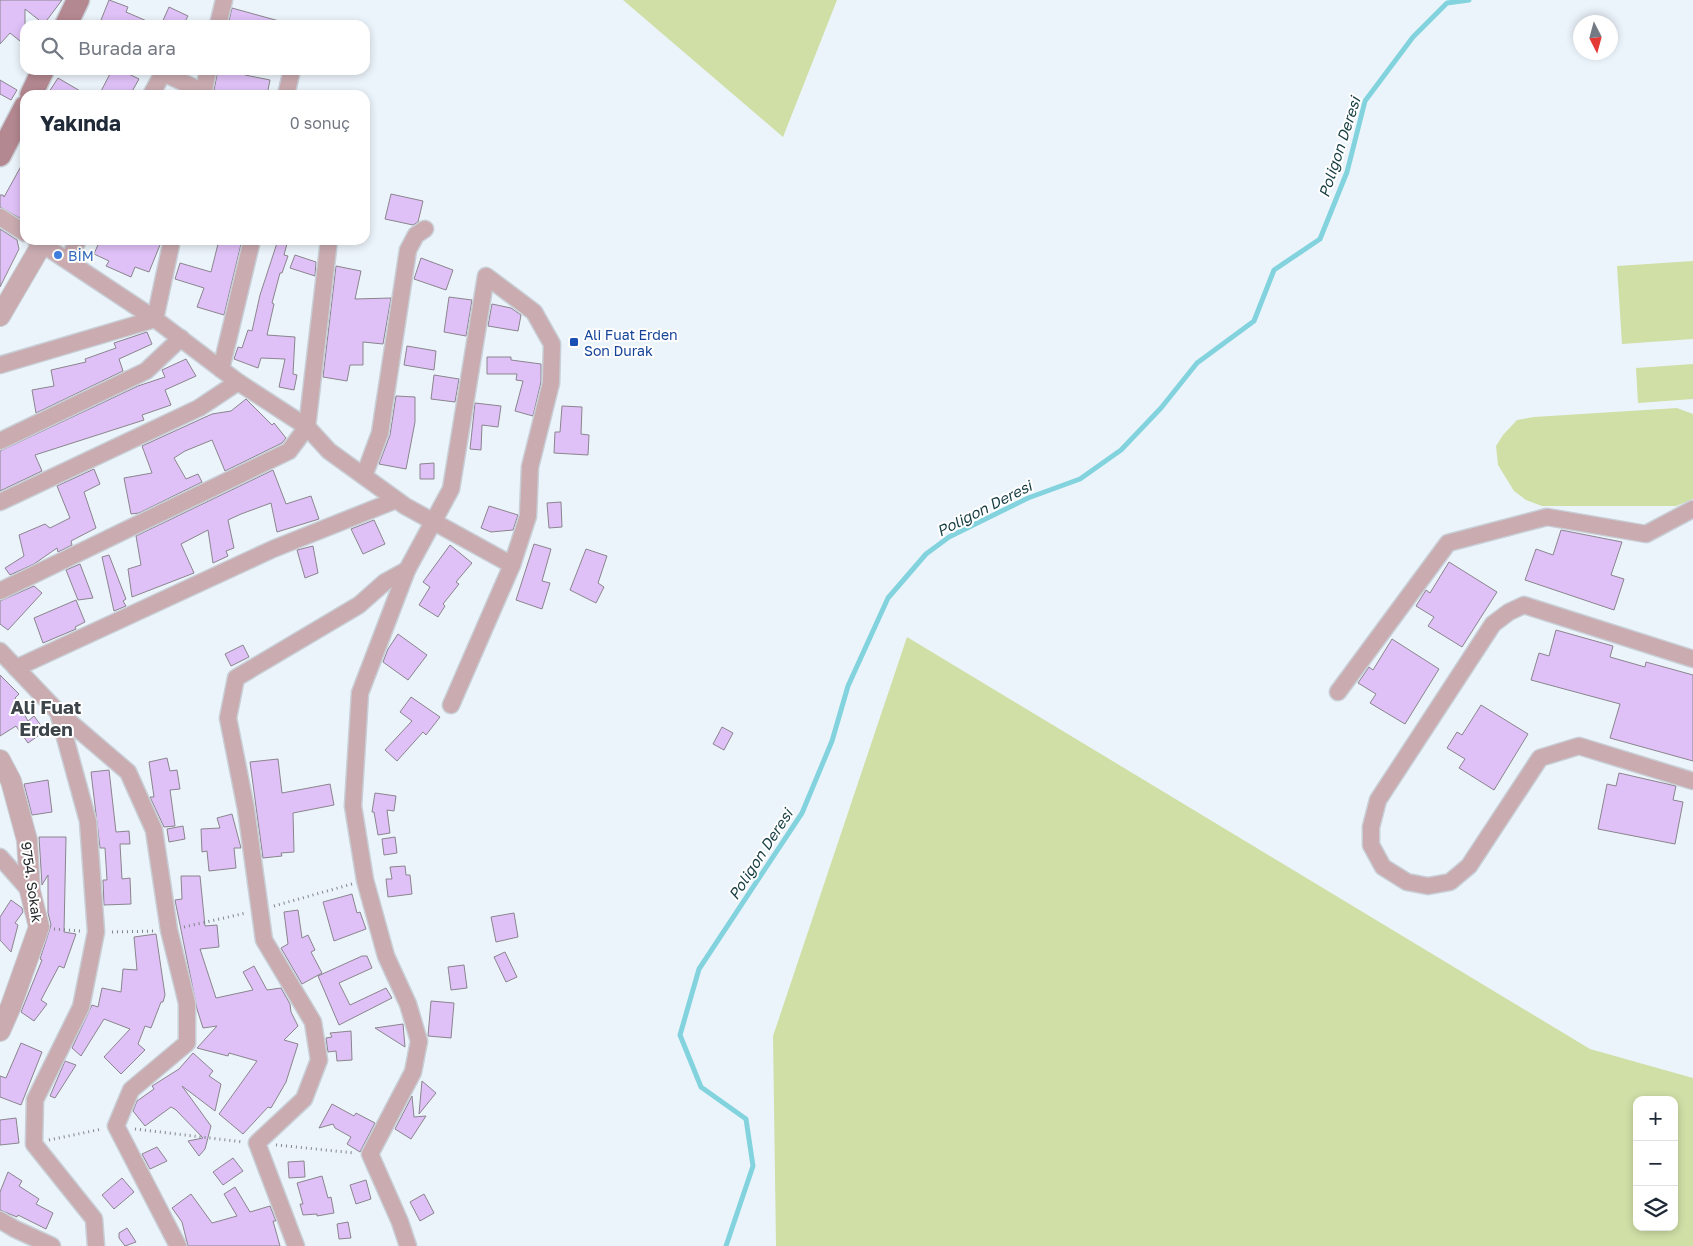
<!DOCTYPE html>
<html lang="tr">
<head>
<meta charset="utf-8">
<style>
  :root { --surface:#fff; --page:#f2f2f3; --text:#1f2937; --muted:#747a83; --line:#e0e1e3 }
  body { margin:0; font-family:"Golos Text",sans-serif; background:var(--page); color:var(--text) }
  .controls { position:absolute; right:15px; bottom:15px; display:grid; overflow:hidden; border-radius:10px; box-shadow:0 2px 8px #0003 }
  .controls button { width:45px; height:45px; display:grid; place-items:center; padding:0; border:0; border-bottom:1px solid var(--line); background:var(--surface); color:var(--text); font:25px sans-serif }
  .compass { position:absolute; left:1573px; top:15px; width:45px; height:45px; border-radius:50%; background:var(--surface); box-shadow:0 2px 8px #0003; rotate:174deg }
  .list { margin:0; padding:0; list-style:none }
  h2 { display:flex; justify-content:space-between; align-items:center; height:65px; margin:0; padding:0 20px; font-size:21px }
  h2 small { font-size:16px; font-weight:400; color:var(--muted) }
  .icon { flex:none; width:28px; height:28px; fill:none; stroke:currentColor; stroke-width:2; stroke-linecap:round; stroke-linejoin:round }
  .map { position:relative; flex:none; width:1693px; height:1246px; overflow:hidden }
  .search { position:absolute; background:var(--surface); box-shadow:0 2px 8px #0003; left:20px; top:20px; width:350px; height:55px; display:flex; align-items:center; gap:12px; box-sizing:border-box; padding:0 18px; border-radius:15px; color:var(--muted); font-size:19px }
  .panel { position:absolute; background:var(--surface); box-shadow:0 2px 8px #0003; left:20px; top:90px; width:350px; height:155px; border-radius:15px }
  .map>svg:first-child { display:block }
</style>
</head>
<body>
<div class="map">
<svg width="1693" height="1246" viewBox="0 0 1693 1246">
  <rect width="100%" height="100%" fill="#ecf4fb"/>
  <g fill="#d0dfa6" fill-rule="evenodd">
    <path d="M 623,0 L 837,0 L 783,137 Z"/>
    <path d="M 1693,261 L 1693,339 L 1622,344 L 1617,266 Z"/>
    <path d="M 1693,364 L 1693,399 L 1638,403 L 1636,368 Z"/>
    <path d="M 1677,408 L 1693,414 L 1693,499 L 1676,506 L 1542,506 L 1526,500 L 1514,491 L 1498,465 L 1496,446 L 1503,435 L 1517,420 L 1534,417 Z"/>
    <path d="M 907,637 L 1590,1049 L 1693,1078 L 1693,1246 L 776,1246 L 773,1036 ZM 1637,1100 L 1674,1100 L 1674,1227 L 1637,1227 Z"/>
  </g>
  <g fill="none" stroke-linecap="round" stroke-linejoin="round">
    <path stroke="#83d3de" stroke-width="5" d="M 726,1246 L 753,1166 L 746,1119 L 701,1087 L 680,1035 L 699,969 L 802,813 L 832,741 L 848,686 L 888,598 L 926,554 L 949,537 L 1028,498 L 1080,479 L 1121,450 L 1161,408 L 1197,363 L 1254,321 L 1274,270 L 1320,239 L 1347,172 L 1365,101 L 1413,37 L 1447,3 L 1469,0"/>
  </g>
  <g fill="#dfc1f7" stroke="#8a858d">
    <path d="M 0,0 L 62,0 L 44,24 L 25,9 L 25,45 L 10,33 L 0,44 Z"/>
    <path d="M 109,0 L 128,7 L 126,12 L 156,25 L 99,25 Z"/>
    <path d="M 169,7 L 188,16 L 183,25 L 161,25 Z"/>
    <path d="M 232,8 L 279,21 L 279,25 L 228,25 Z"/>
    <path d="M 112,70 L 121,70 L 139,79 L 130,95 L 99,95 Z"/>
    <path d="M 218,70 L 246,70 L 245,75 L 270,80 L 267,95 L 213,95 Z"/>
    <path d="M 58,78 L 87,95 L 47,95 Z"/>
    <path d="M 0,80 L 17,90 L 11,100 L 0,94 Z"/>
    <path d="M 25,159 L 25,221 L 0,207 L 0,195 L 3,195 L 4,197 Z"/>
    <path d="M 391,194 L 423,201 L 418,222 L 413,225 L 385,219 Z"/>
    <path d="M 0,229 L 17,240 L 19,249 L 0,287 Z"/>
    <path d="M 100,240 L 162,240 L 149,272 L 135,267 L 131,277 L 106,266 L 109,261 L 94,254 Z"/>
    <path d="M 219,240 L 242,240 L 224,315 L 197,307 L 204,288 L 175,279 L 180,263 L 211,272 Z"/>
    <path d="M 278,240 L 288,240 L 284,255 L 288,256 L 282,273 L 280,273 L 272,303 L 274,304 L 267,335 L 295,337 L 293,374 L 297,375 L 294,390 L 279,387 L 285,359 L 261,358 L 258,368 L 234,359 L 238,347 L 242,348 L 248,330 L 252,331 L 260,295 Z"/>
    <path d="M 295,255 L 316,262 L 315,276 L 290,268 Z"/>
    <path d="M 421,258 L 453,270 L 446,290 L 414,279 Z"/>
    <path d="M 336,266 L 361,271 L 355,299 L 391,298 L 383,344 L 363,342 L 363,365 L 350,365 L 347,381 L 323,377 Z"/>
    <path d="M 449,297 L 472,300 L 466,336 L 444,332 Z"/>
    <path d="M 492,304 L 511,308 L 521,315 L 518,331 L 488,326 Z"/>
    <path d="M 147,332 L 152,344 L 119,359 L 123,371 L 36,413 L 32,390 L 54,386 L 51,370 L 86,362 L 85,359 L 116,348 L 114,343 Z"/>
    <path d="M 407,346 L 436,351 L 434,370 L 404,365 Z"/>
    <path d="M 487,357 L 511,357 L 511,360 L 541,364 L 541,382 L 533,416 L 515,411 L 523,381 L 516,380 L 517,374 L 487,374 Z"/>
    <path d="M 186,359 L 196,376 L 165,390 L 171,405 L 142,415 L 144,420 L 35,455 L 42,471 L 0,491 L 0,451 L 138,386 L 165,377 L 162,370 Z"/>
    <path d="M 434,375 L 459,379 L 455,402 L 431,399 Z"/>
    <path d="M 396,396 L 415,397 L 415,422 L 406,469 L 379,464 L 390,435 Z"/>
    <path d="M 246,399 L 272,425 L 274,423 L 286,438 L 282,443 L 225,471 L 212,440 L 185,451 L 174,458 L 186,479 L 198,474 L 202,482 L 139,513 L 131,514 L 124,478 L 152,473 L 142,446 L 212,414 L 231,411 Z"/>
    <path d="M 475,403 L 501,406 L 498,427 L 482,425 L 481,450 L 470,449 Z"/>
    <path d="M 562,406 L 582,407 L 581,434 L 589,435 L 588,455 L 554,453 L 555,432 L 560,432 Z"/>
    <path d="M 434,463 L 434,479 L 420,479 L 420,464 Z"/>
    <path d="M 94,469 L 100,484 L 84,492 L 96,528 L 71,541 L 72,545 L 58,552 L 57,548 L 34,564 L 10,575 L 5,568 L 24,556 L 19,535 L 45,524 L 50,528 L 70,518 L 57,486 Z"/>
    <path d="M 273,470 L 286,504 L 311,496 L 319,519 L 277,532 L 271,503 L 241,514 L 228,520 L 234,548 L 226,551 L 228,556 L 213,563 L 208,530 L 181,544 L 194,573 L 132,597 L 128,569 L 141,565 L 136,536 Z"/>
    <path d="M 561,502 L 562,527 L 549,528 L 547,503 Z"/>
    <path d="M 489,506 L 518,515 L 513,530 L 491,532 L 481,528 Z"/>
    <path d="M 374,520 L 385,544 L 363,554 L 351,529 Z"/>
    <path d="M 1561,530 L 1622,542 L 1611,575 L 1624,579 L 1614,610 L 1525,580 L 1536,549 L 1553,555 Z"/>
    <path d="M 534,544 L 551,549 L 542,581 L 550,583 L 542,609 L 516,600 Z"/>
    <path d="M 450,545 L 472,563 L 456,582 L 459,584 L 443,604 L 445,606 L 438,617 L 419,605 L 430,587 L 423,582 Z"/>
    <path d="M 313,546 L 318,573 L 305,578 L 297,550 Z"/>
    <path d="M 586,549 L 607,556 L 598,583 L 604,587 L 596,603 L 570,590 Z"/>
    <path d="M 109,555 L 126,599 L 123,601 L 126,606 L 114,611 L 102,557 Z"/>
    <path d="M 1449,562 L 1497,592 L 1462,647 L 1428,626 L 1434,617 L 1416,606 L 1426,590 L 1430,593 Z"/>
    <path d="M 80,564 L 93,598 L 78,600 L 66,570 Z"/>
    <path d="M 34,586 L 42,593 L 8,630 L 0,624 L 0,601 Z"/>
    <path d="M 76,600 L 85,622 L 75,627 L 76,629 L 43,643 L 34,618 Z"/>
    <path d="M 1556,630 L 1613,646 L 1610,657 L 1645,667 L 1646,662 L 1693,675 L 1693,761 L 1610,738 L 1620,704 L 1531,680 L 1539,653 L 1549,656 Z"/>
    <path d="M 398,634 L 427,655 L 408,680 L 383,662 L 388,649 Z"/>
    <path d="M 1392,639 L 1439,669 L 1405,724 L 1370,703 L 1376,694 L 1358,683 L 1369,667 L 1373,670 Z"/>
    <path d="M 243,645 L 249,657 L 231,666 L 225,654 Z"/>
    <path d="M 0,675 L 19,694 L 15,698 L 28,721 L 34,716 L 45,731 L 28,743 L 16,726 L 0,736 Z"/>
    <path d="M 411,697 L 440,717 L 426,735 L 423,732 L 397,761 L 385,750 L 412,721 L 400,712 Z"/>
    <path d="M 1481,705 L 1528,734 L 1494,790 L 1459,768 L 1465,759 L 1447,748 L 1457,732 L 1462,735 Z"/>
    <path d="M 722,727 L 733,733 L 724,750 L 713,744 Z"/>
    <path d="M 167,758 L 170,771 L 177,770 L 180,789 L 170,790 L 175,826 L 164,827 L 150,797 L 154,797 L 149,762 Z"/>
    <path d="M 278,759 L 282,793 L 330,784 L 334,805 L 293,813 L 294,852 L 281,853 L 282,856 L 263,858 L 250,762 Z"/>
    <path d="M 109,770 L 116,832 L 129,831 L 130,844 L 120,844 L 122,879 L 130,878 L 131,904 L 104,905 L 103,880 L 107,880 L 105,848 L 100,848 L 91,772 Z"/>
    <path d="M 1619,773 L 1676,786 L 1673,800 L 1683,802 L 1675,844 L 1598,829 L 1607,784 L 1616,786 Z"/>
    <path d="M 48,780 L 52,812 L 32,815 L 24,784 Z"/>
    <path d="M 375,793 L 396,796 L 394,811 L 387,810 L 390,833 L 378,835 L 374,812 L 372,812 Z"/>
    <path d="M 232,814 L 241,848 L 234,848 L 236,868 L 209,871 L 207,851 L 202,852 L 201,829 L 220,828 L 217,818 Z"/>
    <path d="M 183,826 L 185,839 L 169,842 L 167,829 Z"/>
    <path d="M 39,837 L 66,837 L 64,932 L 76,934 L 64,968 L 59,966 L 41,1000 L 47,1004 L 34,1021 L 21,1012 L 42,960 L 40,959 L 51,925 L 48,913 L 48,875 L 42,885 Z"/>
    <path d="M 395,837 L 397,853 L 384,855 L 382,839 Z"/>
    <path d="M 405,866 L 406,875 L 410,875 L 412,894 L 388,897 L 386,879 L 392,879 L 390,867 Z"/>
    <path d="M 181,876 L 200,876 L 205,926 L 217,925 L 219,947 L 200,949 L 216,998 L 253,990 L 243,972 L 254,966 L 267,990 L 281,988 L 290,1004 L 291,1012 L 298,1026 L 284,1040 L 298,1044 L 286,1082 L 271,1108 L 268,1107 L 243,1134 L 219,1114 L 257,1061 L 229,1053 L 228,1056 L 197,1048 L 217,1026 L 203,1028 L 197,1009 L 175,900 L 182,899 Z"/>
    <path d="M 352,894 L 357,913 L 360,912 L 366,929 L 334,941 L 323,902 Z"/>
    <path d="M 11,900 L 22,908 L 23,912 L 15,923 L 18,925 L 11,952 L 0,940 L 0,917 Z"/>
    <path d="M 298,910 L 302,938 L 308,935 L 315,950 L 311,952 L 322,973 L 302,984 L 281,948 L 288,944 L 284,912 Z"/>
    <path d="M 514,913 L 518,937 L 496,942 L 491,917 Z"/>
    <path d="M 156,934 L 165,995 L 163,1002 L 161,1002 L 151,1028 L 145,1026 L 138,1044 L 145,1050 L 121,1074 L 104,1057 L 130,1029 L 104,1019 L 81,1056 L 72,1048 L 92,1005 L 98,1007 L 102,988 L 121,992 L 123,969 L 137,970 L 134,937 Z"/>
    <path d="M 505,952 L 517,977 L 506,982 L 494,957 Z"/>
    <path d="M 362,956 L 367,956 L 372,968 L 339,983 L 350,1005 L 386,988 L 392,998 L 339,1025 L 318,976 Z"/>
    <path d="M 464,965 L 467,988 L 451,990 L 448,967 Z"/>
    <path d="M 431,1001 L 454,1003 L 451,1038 L 428,1036 Z"/>
    <path d="M 403,1024 L 405,1047 L 375,1028 Z"/>
    <path d="M 351,1031 L 352,1060 L 337,1061 L 336,1051 L 328,1052 L 326,1038 L 332,1037 L 330,1033 Z"/>
    <path d="M 21,1043 L 42,1052 L 21,1105 L 0,1097 L 0,1076 L 6,1078 Z"/>
    <path d="M 193,1053 L 213,1071 L 209,1076 L 221,1084 L 215,1111 L 182,1086 L 211,1126 L 205,1149 L 199,1156 L 188,1141 L 203,1138 L 176,1110 L 171,1107 L 145,1126 L 133,1111 L 137,1101 L 154,1089 L 152,1086 L 179,1069 Z"/>
    <path d="M 65,1061 L 76,1065 L 55,1098 L 50,1096 Z"/>
    <path d="M 422,1081 L 436,1093 L 419,1114 Z"/>
    <path d="M 412,1096 L 414,1117 L 426,1116 L 411,1139 L 395,1129 Z"/>
    <path d="M 332,1104 L 354,1116 L 356,1113 L 375,1123 L 360,1152 L 347,1144 L 351,1137 L 335,1128 L 333,1124 L 319,1128 Z"/>
    <path d="M 16,1118 L 19,1143 L 0,1145 L 0,1120 Z"/>
    <path d="M 157,1147 L 167,1161 L 150,1169 L 142,1154 Z"/>
    <path d="M 233,1158 L 243,1171 L 223,1185 L 213,1172 Z"/>
    <path d="M 304,1161 L 305,1177 L 289,1178 L 288,1162 Z"/>
    <path d="M 8,1172 L 22,1181 L 19,1186 L 39,1199 L 36,1204 L 53,1213 L 46,1229 L 18,1215 L 17,1217 L 0,1210 L 0,1192 Z"/>
    <path d="M 322,1176 L 328,1198 L 331,1197 L 334,1213 L 317,1216 L 317,1214 L 303,1215 L 300,1204 L 303,1204 L 297,1183 Z"/>
    <path d="M 122,1178 L 134,1192 L 114,1209 L 102,1195 Z"/>
    <path d="M 366,1180 L 371,1199 L 356,1204 L 350,1185 Z"/>
    <path d="M 235,1187 L 250,1212 L 270,1206 L 276,1221 L 273,1221 L 280,1246 L 188,1246 L 182,1222 L 172,1208 L 191,1194 L 212,1223 L 237,1216 L 224,1194 Z"/>
    <path d="M 424,1194 L 434,1213 L 420,1221 L 410,1202 Z"/>
    <path d="M 348,1222 L 351,1238 L 339,1239 L 337,1224 Z"/>
    <path d="M 127,1228 L 136,1242 L 125,1246 L 119,1238 L 119,1233 Z"/>
  </g>
  <g fill="none" stroke-linecap="round" stroke-linejoin="round">
    <defs>
      <g id="minor">
        <path d="M 218,25 L 224,0"/>
        <path d="M 151,95 L 163,73 L 204,92"/>
        <path d="M 203,95 L 208,70"/>
        <path d="M 286,95 L 292,70"/>
        <path d="M 0,217 L 25,233"/>
        <path d="M 172,240 L 155,319 L 238,382 L 307,427 L 329,451 L 405,506 L 512,565"/>
        <path d="M 68,261 L 78,240"/>
        <path d="M 0,365 L 155,319 L 36,240"/>
        <path d="M 221,369 L 252,240"/>
        <path d="M 0,441 L 146,371 L 181,338"/>
        <path d="M 364,476 L 380,433 L 408,250 L 416,235 L 425,229"/>
        <path d="M 0,502 L 199,408 L 238,382"/>
        <path d="M 0,591 L 289,451 L 307,427 L 329,240"/>
        <path d="M 0,651 L 58,712 L 128,772 L 154,830 L 169,930 L 187,1003 L 187,1043 L 131,1090 L 116,1126 L 178,1246"/>
        <path d="M 1693,659 L 1524,605 L 1509,612 L 1493,624 L 1378,800 L 1371,827 L 1371,845 L 1383,867 L 1407,882 L 1428,886 L 1450,882 L 1469,866 L 1540,758 L 1579,746 L 1693,781"/>
        <path d="M 16,668 L 273,549 L 396,500"/>
        <path d="M 1338,692 L 1448,543 L 1547,517 L 1646,534 L 1693,509"/>
        <path d="M 58,712 L 88,821 L 96,932 L 81,1007 L 35,1100 L 34,1144 L 94,1219 L 96,1246"/>
        <path d="M 0,857 L 30,891"/>
        <path d="M 0,1220 L 15,1229 L 52,1246"/>
        <path d="M 296,1246 L 257,1143 L 304,1099 L 319,1060 L 313,1022 L 264,940 L 246,809 L 228,718 L 236,678 L 359,605 L 385,582 L 407,570"/>
        <path d="M 408,1246 L 400,1222 L 370,1154 L 413,1072 L 419,1041 L 408,1004 L 386,956 L 365,880 L 353,806 L 360,693 L 407,570 L 451,489 L 486,276 L 534,312 L 552,344 L 551,383 L 530,467 L 528,516 L 512,565 L 451,705"/>
      </g>
      <g id="tertiary">
        <path d="M 0,316 L 42,244"/>
        <path d="M 0,760 L 11,781 L 27,840 L 30,891 L 39,927 L 11,1006 L 0,1031"/>
      </g>
      <g id="secondary">
        <path d="M 66,25 L 78,0"/>
        <path d="M 31,95 L 43,70"/>
        <path d="M 0,155 L 25,107"/>
      </g>
    </defs>
    <use href="#minor" stroke="#c8cfd6" stroke-width="19"/>
    <use href="#tertiary" stroke="#c8cfd6" stroke-width="22"/>
    <use href="#secondary" stroke="#c8cfd6" stroke-width="25"/>
    <g stroke="#81868a" stroke-width="3" stroke-dasharray="1 4" stroke-linecap="butt">
      <path d="M 274,906 L 352,884"/>
      <path d="M 184,927 L 246,913"/>
      <path d="M 54,929 L 80,931"/>
      <path d="M 112,932 L 155,931"/>
      <path d="M 135,1129 L 243,1142"/>
      <path d="M 49,1140 L 102,1129"/>
      <path d="M 276,1145 L 355,1153"/>
    </g>
    <use href="#minor" stroke="#c9abb0" stroke-width="16"/>
    <use href="#tertiary" stroke="#c9abb0" stroke-width="20"/>
    <use href="#secondary" stroke="#b48890" stroke-width="22"/>
  </g>
  <circle fill="#3f7fe0" stroke="#fff" stroke-width="2" cx="58" cy="255" r="5"/>
  <rect fill="#1a4fb4" stroke="#fff" stroke-width="2" x="569" y="337" width="10" height="10" rx="2.5"/>
  <g text-anchor="middle" dominant-baseline="central" stroke-width="4" stroke-linejoin="round" paint-order="stroke">
    <g font-size="14" fill="#366cbe" stroke="#fff" text-anchor="start">
      <text x="68" y="255">BİM</text>
    </g>
    <g font-size="14" fill="#164399" stroke="#fff" text-anchor="start">
      <text x="584" y="334">Ali Fuat Erden<tspan x="584" dy="16">Son Durak</tspan></text>
    </g>
    <g font-size="14" fill="#26282b" stroke="#fff">
      <text transform="translate(32 882) rotate(82)">9754. Sokak</text>
    </g>
    <g font-size="15" font-style="italic" fill="#163d42" stroke="#fff">
      <text transform="translate(1339 147) rotate(-72)">Poligon Deresi</text>
      <text transform="translate(984 508) rotate(-27)">Poligon Deresi</text>
      <text transform="translate(760 854) rotate(-57)">Poligon Deresi</text>
    </g>
    <g font-size="19" font-weight="bold" fill="#3e454a" stroke="#fff">
      <text x="46" y="706">Ali Fuat<tspan x="46" dy="22">Erden</tspan></text>
    </g>
  </g>
</svg>
<div class="controls">
<button>+</button>
<button>−</button>
<button><svg class="icon" aria-label="layers" viewBox="0 0 24 24"><path d="M12 4l9 5-9 5-9-5zM3 14l9 5 9-5"/></svg></button>
</div>
<svg class="compass" viewBox="-18 -18 36 36"><path d="M0-13l5 13h-10z" fill="#e53935"/><path d="M0 13l5-13h-10z" fill="#747a83"/></svg>
<div class="search"><svg class="icon" aria-label="search" viewBox="0 0 24 24"><circle cx="10" cy="10" r="6"/><path d="M15 15l6 6"/></svg>Burada ara</div>
<section class="panel">
<h2>Yakında<small>0 sonuç</small></h2>
<ul class="list">
</ul>
</section>
</div>
</body>
</html>
